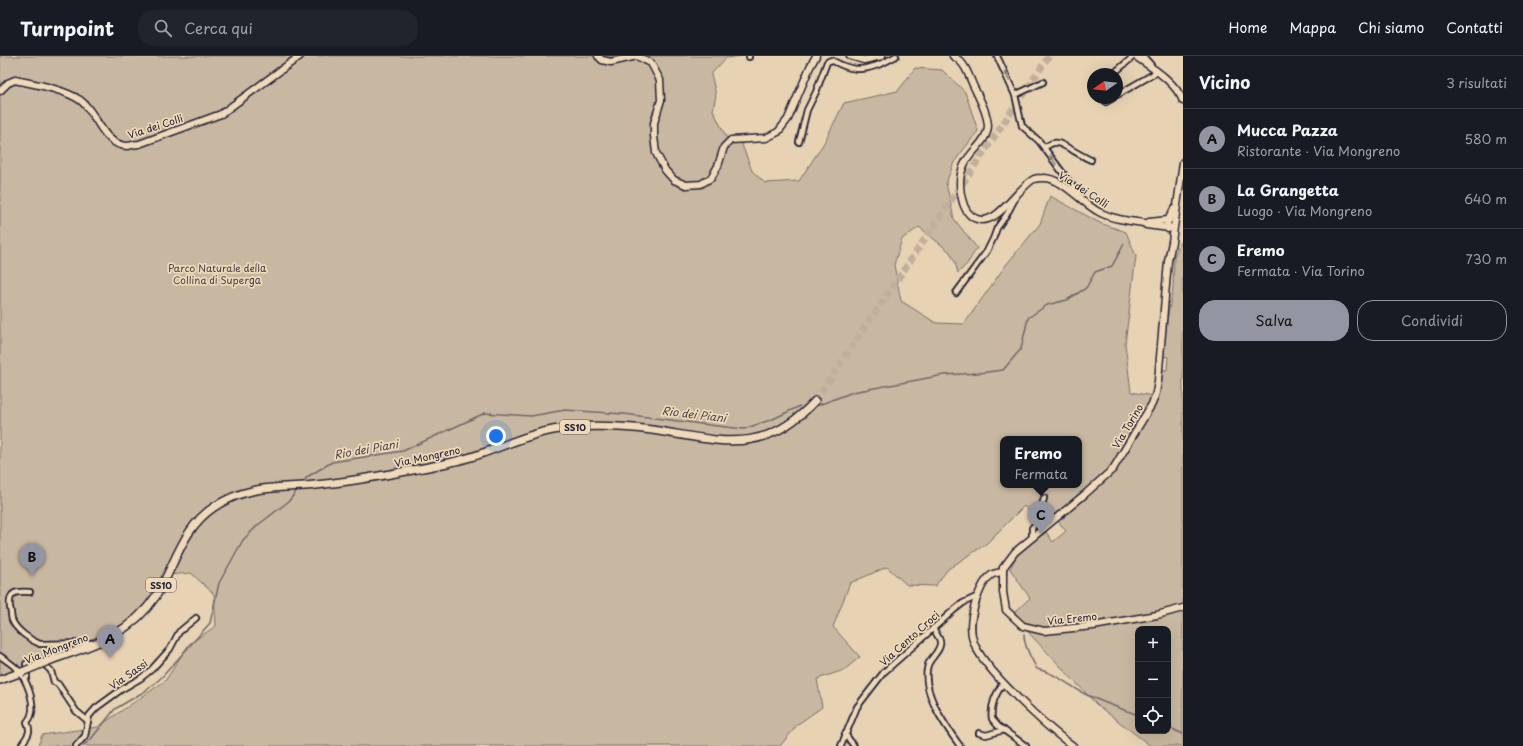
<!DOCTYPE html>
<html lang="it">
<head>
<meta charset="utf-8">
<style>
  :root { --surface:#171b24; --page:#20242c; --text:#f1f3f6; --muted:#9ea1a6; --line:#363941; --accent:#9495a2 }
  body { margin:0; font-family:"Playpen Sans",sans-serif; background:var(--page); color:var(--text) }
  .controls { position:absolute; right:12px; bottom:12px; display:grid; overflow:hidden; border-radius:8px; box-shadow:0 4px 16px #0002 }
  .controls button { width:36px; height:36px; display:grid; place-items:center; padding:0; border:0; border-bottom:1px solid var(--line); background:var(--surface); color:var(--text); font:20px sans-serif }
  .compass { position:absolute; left:1087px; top:12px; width:36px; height:36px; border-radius:50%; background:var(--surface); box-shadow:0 4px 16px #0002; rotate:256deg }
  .you { position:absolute; left:496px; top:380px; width:14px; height:14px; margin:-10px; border:3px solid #fff; border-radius:50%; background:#1a73e8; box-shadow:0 0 0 6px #1a73e833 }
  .badge { display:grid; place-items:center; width:26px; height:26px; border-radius:50%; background:var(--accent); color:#111; font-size:13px; font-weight:700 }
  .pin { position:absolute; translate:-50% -33px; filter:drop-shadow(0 1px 2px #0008) }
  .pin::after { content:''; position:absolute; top:21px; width:14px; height:12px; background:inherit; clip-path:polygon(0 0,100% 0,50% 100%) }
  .popup { position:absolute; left:1000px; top:380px; width:82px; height:52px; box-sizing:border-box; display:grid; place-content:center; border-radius:8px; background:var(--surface); filter:drop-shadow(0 1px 3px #0005); font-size:13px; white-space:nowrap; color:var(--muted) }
  .popup b { font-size:15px; color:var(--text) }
  .popup::after { content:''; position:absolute; left:50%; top:100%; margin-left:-8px; border:8px solid transparent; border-top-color:var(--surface) }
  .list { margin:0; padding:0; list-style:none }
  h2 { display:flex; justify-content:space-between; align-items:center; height:52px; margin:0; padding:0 16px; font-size:17px }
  h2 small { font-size:13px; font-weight:400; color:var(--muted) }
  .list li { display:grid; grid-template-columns:26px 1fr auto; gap:12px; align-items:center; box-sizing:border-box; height:60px; padding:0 16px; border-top:1px solid var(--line) }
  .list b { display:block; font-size:15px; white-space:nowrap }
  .list p { margin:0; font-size:13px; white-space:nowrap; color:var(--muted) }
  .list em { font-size:13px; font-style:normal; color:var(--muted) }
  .actions { display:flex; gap:8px; padding:12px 16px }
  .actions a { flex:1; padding:9px 0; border:1px solid var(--accent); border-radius:16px; text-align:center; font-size:14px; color:var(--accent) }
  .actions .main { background:var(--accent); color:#111 }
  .icon { flex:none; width:22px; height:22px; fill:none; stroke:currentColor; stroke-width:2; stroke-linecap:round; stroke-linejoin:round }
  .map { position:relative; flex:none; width:1183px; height:690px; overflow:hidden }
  header { display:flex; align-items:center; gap:24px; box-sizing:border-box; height:56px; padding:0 20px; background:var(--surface); border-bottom:1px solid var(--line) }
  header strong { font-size:19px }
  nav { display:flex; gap:22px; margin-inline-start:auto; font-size:14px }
  .search { width:280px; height:36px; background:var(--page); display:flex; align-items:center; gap:10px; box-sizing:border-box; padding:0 14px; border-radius:16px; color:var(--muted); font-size:15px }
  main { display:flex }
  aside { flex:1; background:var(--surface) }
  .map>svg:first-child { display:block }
</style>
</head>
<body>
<header>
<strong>Turnpoint</strong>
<div class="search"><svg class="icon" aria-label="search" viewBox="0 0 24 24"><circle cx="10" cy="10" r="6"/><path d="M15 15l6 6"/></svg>Cerca qui</div>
<nav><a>Home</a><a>Mappa</a><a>Chi siamo</a><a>Contatti</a></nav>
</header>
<main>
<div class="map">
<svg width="1183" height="690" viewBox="0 0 1183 690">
  <rect width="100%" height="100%" fill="#e7d2b3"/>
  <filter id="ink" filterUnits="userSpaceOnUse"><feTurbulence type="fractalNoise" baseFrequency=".025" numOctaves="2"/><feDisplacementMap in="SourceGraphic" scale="8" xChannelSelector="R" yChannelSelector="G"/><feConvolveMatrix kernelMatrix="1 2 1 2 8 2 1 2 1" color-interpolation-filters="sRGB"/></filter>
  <g filter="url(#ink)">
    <path fill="#c9b8a1" stroke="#766d6e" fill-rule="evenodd" d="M 0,0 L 742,0 L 726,2 L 711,18 L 716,39 L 713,54 L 729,87 L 739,81 L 752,115 L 765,127 L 799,125 L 824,87 L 844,47 L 898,35 L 915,12 L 942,14 L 965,36 L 978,75 L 954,106 L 946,127 L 954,163 L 977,192 L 967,208 L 958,217 L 955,206 L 950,196 L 919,171 L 902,183 L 894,209 L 901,245 L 936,267 L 964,268 L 1006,209 L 1040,168 L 1050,140 L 1100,167 L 1126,176 L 1136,200 L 1125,288 L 1131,336 L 1158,341 L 1163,314 L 1167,314 L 1168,301 L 1163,300 L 1167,264 L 1173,233 L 1174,201 L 1180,186 L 1183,191 L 1183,690 L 1151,690 L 1097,649 L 1029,577 L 1014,557 L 1030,542 L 1010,513 L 1018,497 L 1046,476 L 1053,486 L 1066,475 L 1053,459 L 1040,469 L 1024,450 L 986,488 L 948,513 L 935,530 L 907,529 L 887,511 L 850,527 L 833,571 L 860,601 L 844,614 L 817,623 L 822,651 L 798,668 L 780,690 L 38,690 L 42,679 L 98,671 L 165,625 L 189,588 L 216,570 L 214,538 L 191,517 L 168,519 L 162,529 L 131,565 L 94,582 L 69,591 L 0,626 ZM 1003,383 L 1079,383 L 1079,429 L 1003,429 ZM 1138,573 L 1168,573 L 1168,675 L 1138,675 Z"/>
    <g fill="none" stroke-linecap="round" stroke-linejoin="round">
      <g stroke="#6e6669" stroke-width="1.5">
        <path d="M 816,350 L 853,336 L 944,319 L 979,317 L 1003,314 L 1021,293 L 1028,262 L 1047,249 L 1067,244 L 1086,232 L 1095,216 L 1112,210 L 1124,188"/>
        <path d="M 303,427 L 307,421 L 332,406 L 403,395 L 485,357 L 531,360 L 565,354 L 624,358 L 717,370 L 744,373 L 773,363 L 800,350"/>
        <path d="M 1024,578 C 1024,590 1031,602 1037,613 C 1055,617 1067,628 1083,637 C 1101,646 1119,652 1138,659"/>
        <path d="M 1168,671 L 1183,678"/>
        <path d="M 83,690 L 91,683 L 115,653 L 147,634 L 162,621 L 210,567 L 219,527 L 243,484 L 258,469 L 289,445 L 298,433"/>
      </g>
      <path stroke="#c0af9b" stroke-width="7" stroke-dasharray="7 3.5" stroke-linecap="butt" d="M 815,345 L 1049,0"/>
      <defs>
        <g id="street">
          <path d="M 997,0 L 1015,39 L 1022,70 L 1039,85 L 1080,140"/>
          <path d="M 1143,0 L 1151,9"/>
          <path d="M 749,1 L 749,0"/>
          <path d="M 1113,18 L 1134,0"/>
          <path d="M 1015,39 L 1043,26"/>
          <path d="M 1117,39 L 1157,16 L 1156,15"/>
          <path d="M 1106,46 L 1113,42"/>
          <path d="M 799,86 L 807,54 L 816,36 L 827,6 L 831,4 C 837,7 844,11 851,12 C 866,16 884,7 896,0"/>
          <path d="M 1045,91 C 1049,89 1052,86 1057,87 C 1062,87 1083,101 1091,104"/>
          <path d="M 956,237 L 987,195 L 993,183 L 997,172 L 1007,158 L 1016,141"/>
          <path d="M 1032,482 L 1032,472 L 1038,465 L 1044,442"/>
          <path d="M 30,536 C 17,535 8,535 10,551 C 11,555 11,560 12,564 C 16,574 30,584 40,588 L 92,587"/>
          <path d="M 933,572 C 935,576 939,581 940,585 C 942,594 930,602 928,609 C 920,635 946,671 960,690"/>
          <path d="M 0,600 C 7,605 15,610 20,616 C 28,628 39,654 27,666 C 32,677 27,680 22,688"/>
          <path d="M 24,622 L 27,621 L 26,608 L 31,605 L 40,604 L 51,615 L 54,626 L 58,628 L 76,655 L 88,665"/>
          <path d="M 1003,627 C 996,638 990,649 992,663 L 998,670 L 1026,690"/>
          <path d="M 979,677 L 986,679 L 1004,674"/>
          <path d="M 845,678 L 854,690"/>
          <path d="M 76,690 L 85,680 L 89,660 L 96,652 L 122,633 L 141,622 L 152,613 L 170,593 L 179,576 L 196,562"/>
          <path d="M 841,690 L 857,651 L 884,616 L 954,554 L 963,547 L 978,540"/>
        </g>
        <g id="secondary">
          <path d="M 598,0 L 602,4 L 611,6 L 637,0 L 651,7 L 660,24 L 661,44 L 654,67 L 654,80 L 656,97 L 665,114 L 674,124 L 686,129 L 701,128 L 711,122 L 718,110 L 724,91 L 731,84 L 766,82 L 778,76 L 788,63 L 810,11 L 816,0"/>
          <path d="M 850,0 L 864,4 L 882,0"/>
          <path d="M 953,0 C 965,6 968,18 973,29 C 979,42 987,55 988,69 C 988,85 971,95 965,107 C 959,118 959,131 962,143 C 964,152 968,160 977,163 C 997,171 1019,130 1034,123 C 1037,122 1041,122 1043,122 C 1060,120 1084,149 1099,156 C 1112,163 1129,165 1144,167 L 1146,169 L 1170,172 L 1173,171"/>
          <path d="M 1135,0 C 1152,12 1175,25 1183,45"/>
          <path d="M 0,35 L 8,27 L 15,24 C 34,28 64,33 80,44 C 97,56 102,89 127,90 C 130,90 135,88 139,88 L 221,58 L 300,0"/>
          <path d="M 1149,166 L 1169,164"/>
          <path d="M 1168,173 L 1167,166 L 1174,153"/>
          <path d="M 1003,512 L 1015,496 L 1084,439 L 1113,413 L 1152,348 L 1156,337 L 1158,325 L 1168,205 L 1172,186 L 1183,106"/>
          <path d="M 1003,512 L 1003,517 C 1001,517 999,516 997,517 C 986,518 979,536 976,545 C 972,558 969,571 973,584 C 980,611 1049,673 1073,690"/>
          <path d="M 1003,517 L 1003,536 L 1006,554 L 1023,570 L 1044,575 L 1093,570 L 1157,559 L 1183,552"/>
        </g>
        <g id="primary">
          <path d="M 51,604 C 93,589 130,579 156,540 C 175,510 182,472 214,451 C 245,431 270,432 305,430 C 334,428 362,423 391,418 C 417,413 445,409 471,401 C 498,393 524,379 553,374 C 585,368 619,370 652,374 C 719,384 763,402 815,345"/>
          <path d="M 0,624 L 22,616"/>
        </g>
      </defs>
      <use href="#street" stroke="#22223b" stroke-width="8"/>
      <use href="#secondary" stroke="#22223b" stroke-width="9"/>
      <use href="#primary" stroke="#22223b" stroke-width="10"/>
      <use href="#street" stroke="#efd9b8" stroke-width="4.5"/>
      <use href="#secondary" stroke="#efd9b8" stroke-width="6"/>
      <use href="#primary" stroke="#efd9b8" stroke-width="7"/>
      <defs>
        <path id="primary-bridge" d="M 22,616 L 51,604"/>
      </defs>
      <use href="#primary-bridge" stroke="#22223b" stroke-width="10" stroke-linecap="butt"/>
      <use href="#primary-bridge" stroke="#efd9b8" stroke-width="7"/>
    </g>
    <defs><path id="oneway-solid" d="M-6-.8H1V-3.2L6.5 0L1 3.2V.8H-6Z"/></defs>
    <g fill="#887e7a">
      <use href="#oneway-solid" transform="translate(1007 20) rotate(-114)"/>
      <use href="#oneway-solid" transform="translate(1053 104) rotate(-123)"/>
    </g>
  </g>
  <g text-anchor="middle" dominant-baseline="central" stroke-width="3.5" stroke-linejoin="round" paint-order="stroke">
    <g fill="#efd9b8" stroke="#605960" stroke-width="1">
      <rect x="560" y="364" width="30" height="14" rx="3"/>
      <rect x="146" y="522" width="30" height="14" rx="3"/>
    </g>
    <g font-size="9" font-weight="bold" fill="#22223b">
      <text x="575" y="371">SS10</text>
      <text x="161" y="529">SS10</text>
    </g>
    <g font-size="10" fill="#22223b" stroke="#efd9b8">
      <text transform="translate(155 70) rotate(-18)">Via dei Colli</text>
      <text transform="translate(1084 133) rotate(33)">Via dei Colli</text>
      <text transform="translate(1127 370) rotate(-59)">Via Torino</text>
      <text transform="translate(427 400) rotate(-12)">Via Mongreno</text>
      <text transform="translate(1072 562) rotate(-6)">Via Eremo</text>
      <text transform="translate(909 582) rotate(-42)">Via Cento Croci</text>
      <text transform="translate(56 592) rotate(-21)">Via Mongreno</text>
      <text transform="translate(128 618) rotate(-35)">Via Sassi</text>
    </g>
    <g font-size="10" fill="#43404f" stroke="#efd9b8">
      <text x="217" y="211">Parco Naturale della<tspan x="217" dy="12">Collina di Superga</tspan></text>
    </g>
    <g font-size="11" font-style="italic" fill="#484452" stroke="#efd9b8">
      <text transform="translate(694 358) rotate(7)">Rio dei Piani</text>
      <text transform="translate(366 393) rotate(-10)">Rio dei Piani</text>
    </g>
  </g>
</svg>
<div class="controls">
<button>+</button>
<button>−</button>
<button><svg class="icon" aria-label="locate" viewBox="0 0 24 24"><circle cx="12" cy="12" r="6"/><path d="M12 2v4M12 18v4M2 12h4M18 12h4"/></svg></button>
</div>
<svg class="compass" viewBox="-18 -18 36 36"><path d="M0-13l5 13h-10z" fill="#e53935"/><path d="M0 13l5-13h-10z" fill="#9ea1a6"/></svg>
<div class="you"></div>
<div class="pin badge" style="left:110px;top:602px">A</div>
<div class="pin badge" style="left:32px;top:520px">B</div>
<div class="pin badge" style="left:1041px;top:478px">C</div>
<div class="popup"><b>Eremo</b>Fermata</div>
</div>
<aside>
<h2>Vicino<small>3 risultati</small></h2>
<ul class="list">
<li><span class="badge">A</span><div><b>Mucca Pazza</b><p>Ristorante · Via Mongreno</p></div><em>580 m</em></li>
<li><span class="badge">B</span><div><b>La Grangetta</b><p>Luogo · Via Mongreno</p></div><em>640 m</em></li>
<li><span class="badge">C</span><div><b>Eremo</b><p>Fermata · Via Torino</p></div><em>730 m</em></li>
</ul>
<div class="actions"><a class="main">Salva</a><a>Condividi</a></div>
</aside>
</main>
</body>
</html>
